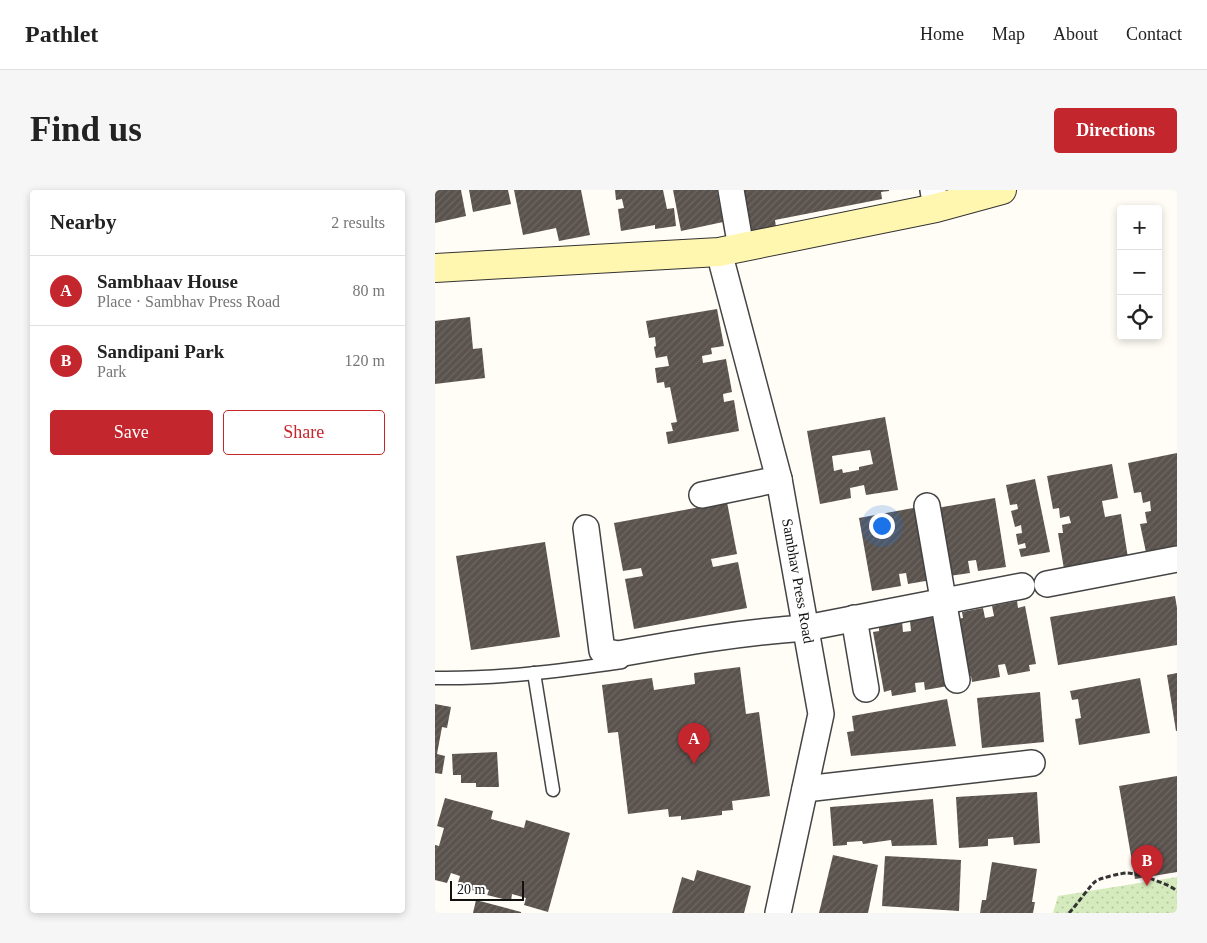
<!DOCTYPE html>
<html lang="en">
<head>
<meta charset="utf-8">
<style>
  :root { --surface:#fff; --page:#f6f6f6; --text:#222; --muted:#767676; --line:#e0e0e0; --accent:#c4262e }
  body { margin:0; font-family:Georgia,serif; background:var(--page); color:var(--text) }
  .controls { position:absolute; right:15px; top:15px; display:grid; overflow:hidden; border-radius:5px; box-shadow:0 2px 8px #0003 }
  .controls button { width:45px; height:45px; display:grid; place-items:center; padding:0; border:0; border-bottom:1px solid var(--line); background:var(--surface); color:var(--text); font:25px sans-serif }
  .scale { position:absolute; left:15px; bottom:12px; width:74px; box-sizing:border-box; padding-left:5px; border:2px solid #111; border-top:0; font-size:14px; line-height:18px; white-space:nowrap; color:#111; -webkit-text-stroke:4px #fff; paint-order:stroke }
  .you { position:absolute; left:446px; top:335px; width:18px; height:18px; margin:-12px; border:4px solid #fff; border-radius:50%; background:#1a73e8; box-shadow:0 0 0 8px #1a73e833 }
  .badge { display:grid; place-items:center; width:32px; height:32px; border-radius:50%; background:var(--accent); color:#fff; font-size:16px; font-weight:700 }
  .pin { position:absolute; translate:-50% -41px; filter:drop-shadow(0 1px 2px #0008) }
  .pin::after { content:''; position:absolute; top:26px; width:18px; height:15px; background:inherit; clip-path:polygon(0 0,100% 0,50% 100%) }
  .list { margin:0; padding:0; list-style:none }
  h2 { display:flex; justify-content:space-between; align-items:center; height:65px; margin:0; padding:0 20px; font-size:21px }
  h2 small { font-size:16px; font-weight:400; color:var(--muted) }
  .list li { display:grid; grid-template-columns:32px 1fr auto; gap:15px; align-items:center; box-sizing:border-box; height:70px; padding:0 20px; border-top:1px solid var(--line) }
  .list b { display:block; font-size:19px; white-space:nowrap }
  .list p { margin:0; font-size:16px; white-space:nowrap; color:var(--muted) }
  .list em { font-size:16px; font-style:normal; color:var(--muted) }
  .actions { display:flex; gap:10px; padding:15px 20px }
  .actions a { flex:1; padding:11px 0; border:1px solid var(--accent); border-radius:5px; text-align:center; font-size:18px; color:var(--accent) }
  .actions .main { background:var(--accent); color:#fff }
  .icon { flex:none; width:28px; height:28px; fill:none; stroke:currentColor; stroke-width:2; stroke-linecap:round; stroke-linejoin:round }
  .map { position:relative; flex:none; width:742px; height:723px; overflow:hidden; border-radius:5px }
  header { display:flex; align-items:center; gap:30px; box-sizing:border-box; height:70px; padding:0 25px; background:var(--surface); border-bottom:1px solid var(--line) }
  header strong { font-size:24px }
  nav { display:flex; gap:28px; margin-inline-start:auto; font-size:18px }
  .intro { display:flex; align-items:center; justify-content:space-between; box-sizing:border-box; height:120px; padding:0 30px }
  h1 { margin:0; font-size:35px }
  .button { padding:12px 22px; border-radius:5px; background:var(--accent); color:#fff; font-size:18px; font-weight:700 }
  main { display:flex; gap:30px; padding:0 30px }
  aside { flex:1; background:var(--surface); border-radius:5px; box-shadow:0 2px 8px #0003 }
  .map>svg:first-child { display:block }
</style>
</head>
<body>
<header>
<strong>Pathlet</strong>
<nav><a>Home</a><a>Map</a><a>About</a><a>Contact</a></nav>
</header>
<div class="intro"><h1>Find us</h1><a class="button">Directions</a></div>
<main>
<aside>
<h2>Nearby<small>2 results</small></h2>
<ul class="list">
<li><span class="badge">A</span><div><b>Sambhaav House</b><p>Place · Sambhav Press Road</p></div><em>80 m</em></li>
<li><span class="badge">B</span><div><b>Sandipani Park</b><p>Park</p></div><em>120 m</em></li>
</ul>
<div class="actions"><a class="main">Save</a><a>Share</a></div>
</aside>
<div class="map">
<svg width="742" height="723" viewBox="0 0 742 723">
  <defs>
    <pattern id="park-dots" width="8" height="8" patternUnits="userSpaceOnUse" patternTransform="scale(1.25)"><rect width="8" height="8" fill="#d5ebbd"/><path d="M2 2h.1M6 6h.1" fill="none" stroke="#b6c8a1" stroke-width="1.8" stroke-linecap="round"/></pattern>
    <pattern id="building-hatch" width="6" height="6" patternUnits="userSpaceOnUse" patternTransform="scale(1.25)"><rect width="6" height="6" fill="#5a524d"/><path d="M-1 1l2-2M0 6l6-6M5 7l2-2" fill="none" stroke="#6d6662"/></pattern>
  </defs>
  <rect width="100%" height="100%" fill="#fffdf5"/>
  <path fill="url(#park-dots)" d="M 742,687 L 742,723 L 618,723 L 623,706 Z"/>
  <g fill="url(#building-hatch)" fill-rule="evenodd">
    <path d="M 0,0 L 26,0 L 31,26 L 0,33 Z"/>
    <path d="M 34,0 L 73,0 L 76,14 L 38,22 Z"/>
    <path d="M 79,0 L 146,0 L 155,45 L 124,51 L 121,38 L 88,45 Z"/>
    <path d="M 180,0 L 228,0 L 232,19 L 239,18 L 241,36 L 220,39 L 220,35 L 186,41 L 183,19 L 189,18 L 187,9 L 181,10 Z"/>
    <path d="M 238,0 L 282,0 L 288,32 L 246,41 Z"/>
    <path d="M 304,0 L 454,0 L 454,1 L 446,2 L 447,9 L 340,30 L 341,37 L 312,43 Z"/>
    <path d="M 282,119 L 289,156 L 276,158 L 277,164 L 267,166 L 268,173 L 291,169 L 297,202 L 288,204 L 289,212 L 299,210 L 304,241 L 233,254 L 231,242 L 238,241 L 236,233 L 242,232 L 235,197 L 230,198 L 229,192 L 222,193 L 220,178 L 234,176 L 232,166 L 221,168 L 219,157 L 221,156 L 220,147 L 214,148 L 211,131 Z"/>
    <path d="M 35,127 L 38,159 L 47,158 L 50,188 L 0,194 L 0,131 Z"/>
    <path d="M 450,227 L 463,300 L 431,305 L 429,295 L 415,298 L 416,308 L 385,314 L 372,241 ZM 435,260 L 438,274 L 424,277 L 424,280 L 408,283 L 407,279 L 399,281 L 397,266 Z"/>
    <path d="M 742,263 L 742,361 L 712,367 L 705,334 L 712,333 L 710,322 L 716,321 L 715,311 L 708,313 L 706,302 L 699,303 L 693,273 Z"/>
    <path d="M 677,274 L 683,308 L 667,311 L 670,327 L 686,324 L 693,368 L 629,379 L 623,343 L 628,343 L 627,335 L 636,333 L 634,326 L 625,328 L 624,318 L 618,319 L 612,286 Z"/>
    <path d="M 600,289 L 615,362 L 586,367 L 584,359 L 591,358 L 590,353 L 583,355 L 581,344 L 587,343 L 586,335 L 580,337 L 576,321 L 583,319 L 582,314 L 575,315 L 571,295 Z"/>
    <path d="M 560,308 L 571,377 L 543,381 L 541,370 L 533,371 L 535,383 L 507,387 L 496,319 Z"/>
    <path d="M 292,312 L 302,364 L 276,369 L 278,377 L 303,372 L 312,418 L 199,439 L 190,389 L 208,386 L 206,378 L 188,381 L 179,333 Z"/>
    <path d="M 489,316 L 502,389 L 473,394 L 471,383 L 464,384 L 466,396 L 437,401 L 424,328 Z"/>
    <path d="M 110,352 L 125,447 L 36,460 L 21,366 Z"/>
    <path d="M 740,406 L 742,418 L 742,455 L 623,475 L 615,427 Z"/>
    <path d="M 582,411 L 583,418 L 590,416 L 601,474 L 594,475 L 595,481 L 573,485 L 570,474 L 563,475 L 565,487 L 537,492 L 536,486 L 533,487 L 522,429 L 528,428 L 527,422 L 548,418 L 550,428 L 559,426 L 557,416 Z"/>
    <path d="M 498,427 L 499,432 L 505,430 L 513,496 L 490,500 L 489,492 L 480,493 L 481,502 L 457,506 L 456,500 L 449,502 L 438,442 L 444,441 L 444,437 L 467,432 L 468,442 L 476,441 L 475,431 Z"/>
    <path d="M 305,477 L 311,524 L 324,522 L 335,606 L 297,611 L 298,620 L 287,621 L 287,625 L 246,630 L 246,626 L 234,627 L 233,619 L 193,624 L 183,542 L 173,543 L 167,495 L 217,488 L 219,500 L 260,494 L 259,483 Z"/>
    <path d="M 742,483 L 742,541 L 741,541 L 732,485 Z"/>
    <path d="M 705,488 L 715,543 L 644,555 L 640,529 L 646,528 L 643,509 L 637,510 L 635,501 Z"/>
    <path d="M 605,502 L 609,552 L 547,558 L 542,508 Z"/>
    <path d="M 512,509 L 521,556 L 416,566 L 412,542 L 419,541 L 417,526 Z"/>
    <path d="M 0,514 L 16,517 L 12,538 L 7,537 L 2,564 L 10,566 L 7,584 L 0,583 Z"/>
    <path d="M 62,562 L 64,597 L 41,597 L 41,593 L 26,593 L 26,585 L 18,585 L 17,564 Z"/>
    <path d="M 742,586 L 742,682 L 700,689 L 684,596 Z"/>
    <path d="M 602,602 L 605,653 L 579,655 L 578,647 L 553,649 L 553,656 L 524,658 L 521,607 Z"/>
    <path d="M 10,608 L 58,621 L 56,629 L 89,638 L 91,630 L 135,643 L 113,722 L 89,715 L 91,708 L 77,704 L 76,711 L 52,705 L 54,700 L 46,698 L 44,702 L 22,696 L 25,686 L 16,683 L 12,693 L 0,690 L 0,655 L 4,656 L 9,638 L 2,636 Z"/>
    <path d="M 498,609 L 502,655 L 457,656 L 456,650 L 428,654 L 427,651 L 412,652 L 412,655 L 398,656 L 395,617 Z"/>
    <path d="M 398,665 L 443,675 L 433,723 L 384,723 Z"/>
    <path d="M 450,666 L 526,670 L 524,721 L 447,716 Z"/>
    <path d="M 557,672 L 602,679 L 597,712 L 600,712 L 598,723 L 545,723 L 547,710 L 551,710 Z"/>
    <path d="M 262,680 L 316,696 L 309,723 L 237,723 L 247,687 L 259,691 Z"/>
    <path d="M 41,710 L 86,722 L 86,723 L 38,723 Z"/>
  </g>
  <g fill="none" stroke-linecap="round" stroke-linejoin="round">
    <defs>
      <g id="lane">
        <path d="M 99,483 L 118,600"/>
        <path d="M 0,488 C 62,489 125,481 187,472"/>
      </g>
      <g id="street">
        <path d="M 296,0 L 306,58"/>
        <path d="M 498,0 L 501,18"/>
        <path d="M 284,62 L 344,289 L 386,524 L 343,723"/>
        <path d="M 267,305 L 344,289"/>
        <path d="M 492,316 L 522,490"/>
        <path d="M 151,338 L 167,461 L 183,464 C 245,453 308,442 371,438 L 587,396"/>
        <path d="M 612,394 L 742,369"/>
        <path d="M 419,428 L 431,499"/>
        <path d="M 370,599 L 597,573"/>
      </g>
      <path id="secondary" d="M 0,78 L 284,62 L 501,18 L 567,0"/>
    </defs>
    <use href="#lane" stroke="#444" stroke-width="15"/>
    <use href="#street" stroke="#444" stroke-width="28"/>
    <use href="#secondary" stroke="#333" stroke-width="30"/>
    <path stroke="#333" stroke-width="3" stroke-dasharray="5 2.5" stroke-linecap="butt" d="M 634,723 C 642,715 655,695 661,691 C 665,688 687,683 692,683 C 701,683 735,694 742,701"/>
    <use href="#lane" stroke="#fff" stroke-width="12"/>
    <use href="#street" stroke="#fff" stroke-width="25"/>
    <use href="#secondary" stroke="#fff6b0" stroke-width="28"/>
  </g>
  <g text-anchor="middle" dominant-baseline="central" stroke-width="5" stroke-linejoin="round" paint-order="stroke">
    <g font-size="15" fill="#111" stroke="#fff">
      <text transform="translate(363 391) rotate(80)">Sambhav Press Road</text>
    </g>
  </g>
</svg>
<div class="controls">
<button>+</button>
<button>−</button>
<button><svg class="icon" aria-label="locate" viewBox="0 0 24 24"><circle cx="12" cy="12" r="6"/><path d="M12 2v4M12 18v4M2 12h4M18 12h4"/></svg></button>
</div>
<div class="scale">20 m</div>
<div class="you"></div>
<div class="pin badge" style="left:259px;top:574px">A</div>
<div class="pin badge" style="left:712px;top:696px">B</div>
</div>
</main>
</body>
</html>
